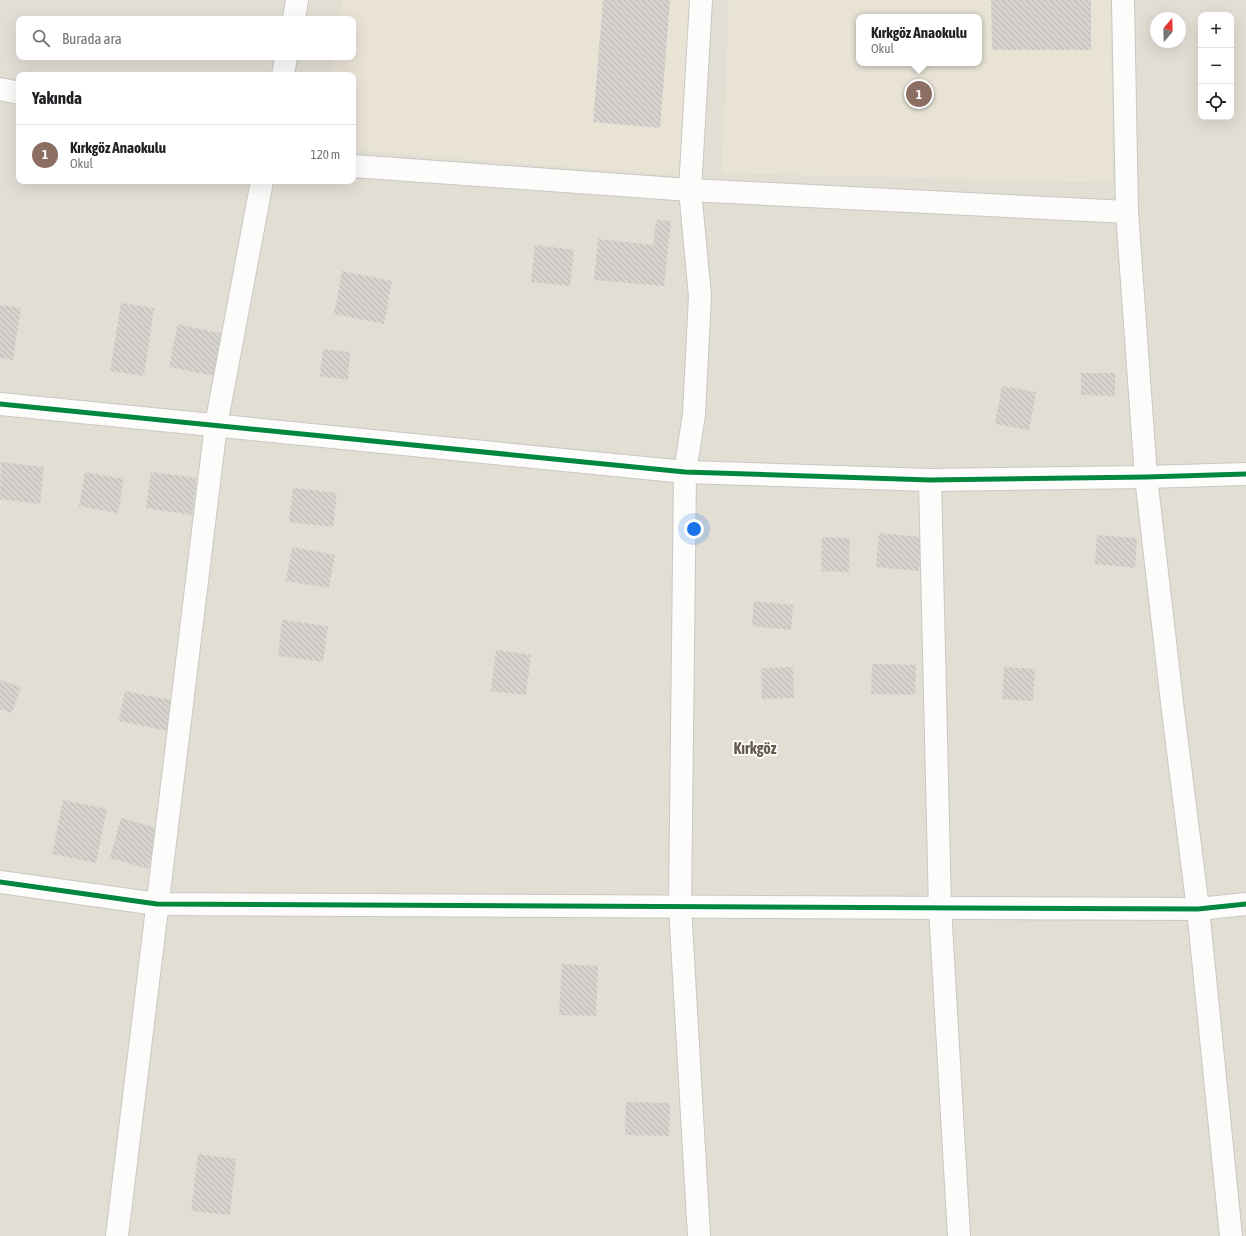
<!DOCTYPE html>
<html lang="tr">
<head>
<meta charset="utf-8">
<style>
  :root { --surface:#fff; --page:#f6f6f6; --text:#202124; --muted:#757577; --line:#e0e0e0; --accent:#7f7a73 }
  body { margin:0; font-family:"Asap Condensed",sans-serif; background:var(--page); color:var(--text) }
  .controls { position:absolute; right:12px; top:12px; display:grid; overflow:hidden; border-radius:8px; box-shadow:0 4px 16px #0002 }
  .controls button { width:36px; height:36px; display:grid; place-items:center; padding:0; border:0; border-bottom:1px solid var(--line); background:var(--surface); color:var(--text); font:20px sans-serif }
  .compass { position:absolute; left:1150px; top:12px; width:36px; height:36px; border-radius:50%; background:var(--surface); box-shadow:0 4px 16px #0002; rotate:19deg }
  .you { position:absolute; left:694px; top:529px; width:14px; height:14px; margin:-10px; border:3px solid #fff; border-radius:50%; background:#1a73e8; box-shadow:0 0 0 6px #1a73e833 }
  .badge { display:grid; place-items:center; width:26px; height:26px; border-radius:50%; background:var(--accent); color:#fff; font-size:13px; font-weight:700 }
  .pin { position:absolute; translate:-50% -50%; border:2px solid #fff; box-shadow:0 1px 4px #0006 }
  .popup { position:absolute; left:856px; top:14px; width:126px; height:52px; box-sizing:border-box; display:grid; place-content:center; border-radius:8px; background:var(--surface); filter:drop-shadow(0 1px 3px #0005); font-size:13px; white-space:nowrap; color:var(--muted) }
  .popup b { font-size:15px; color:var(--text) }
  .popup::after { content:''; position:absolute; left:50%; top:100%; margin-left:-8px; border:8px solid transparent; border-top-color:var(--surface) }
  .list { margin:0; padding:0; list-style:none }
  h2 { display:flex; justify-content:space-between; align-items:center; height:52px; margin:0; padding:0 16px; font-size:17px }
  h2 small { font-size:13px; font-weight:400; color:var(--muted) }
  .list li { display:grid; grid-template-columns:26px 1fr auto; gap:12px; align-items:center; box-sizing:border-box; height:60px; padding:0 16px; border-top:1px solid var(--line) }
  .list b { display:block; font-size:15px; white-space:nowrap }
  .list p { margin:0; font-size:13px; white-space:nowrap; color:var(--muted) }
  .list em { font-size:13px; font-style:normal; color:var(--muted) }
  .icon { flex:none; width:22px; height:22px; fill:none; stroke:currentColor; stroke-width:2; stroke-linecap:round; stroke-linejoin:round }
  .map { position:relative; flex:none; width:1246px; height:1236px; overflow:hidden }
  .search { position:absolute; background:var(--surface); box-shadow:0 4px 16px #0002; left:16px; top:16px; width:340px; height:44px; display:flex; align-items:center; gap:10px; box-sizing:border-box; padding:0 14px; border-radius:8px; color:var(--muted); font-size:15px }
  .panel { position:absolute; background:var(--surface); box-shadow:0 4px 16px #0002; left:16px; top:72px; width:340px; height:112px; border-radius:8px }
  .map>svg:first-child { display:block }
</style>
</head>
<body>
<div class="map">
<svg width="1246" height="1236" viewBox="0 0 1246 1236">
  <defs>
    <pattern id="building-back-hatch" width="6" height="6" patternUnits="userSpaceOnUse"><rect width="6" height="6" fill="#d6d3ce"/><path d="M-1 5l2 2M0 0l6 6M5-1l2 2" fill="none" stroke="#b9b6b2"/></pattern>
  </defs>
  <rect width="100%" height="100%" fill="#eeece7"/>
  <path fill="#e2ded4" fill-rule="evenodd" d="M 0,0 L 1246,0 L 1246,1236 L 0,1236 ZM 1201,15 L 1231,15 L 1231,117 L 1201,117 ZM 859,17 L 979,17 L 979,63 L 859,63 ZM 1156,18 L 1180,18 L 1180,42 L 1156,42 ZM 19,19 L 353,19 L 353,57 L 19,57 ZM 19,75 L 353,75 L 353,181 L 19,181 Z"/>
  <g fill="#e9e3d6" fill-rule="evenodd">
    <path d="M 342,0 L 689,0 L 683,176 L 353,150 L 353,75 L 332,75 L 334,57 L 353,57 L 353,19 L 339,19 Z"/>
    <path d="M 729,0 L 1110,0 L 1113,183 L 722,173 ZM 859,17 L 979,17 L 979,63 L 859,63 Z"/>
  </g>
  <g fill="url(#building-back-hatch)">
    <path d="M 603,0 L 670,0 L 660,128 L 593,122 Z"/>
    <path d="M 991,0 L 1091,0 L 1091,50 L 992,50 Z"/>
    <path d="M 656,220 L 671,221 L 664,286 L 594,280 L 598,239 L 653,245 Z"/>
    <path d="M 535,245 L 574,250 L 570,286 L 531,282 Z"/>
    <path d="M 342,271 L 392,281 L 384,324 L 334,314 Z"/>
    <path d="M 121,303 L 154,308 L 144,376 L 110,371 Z"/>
    <path d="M 0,305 L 21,308 L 13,360 L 0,358 Z"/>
    <path d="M 178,324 L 223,334 L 214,376 L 169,367 Z"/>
    <path d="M 323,349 L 350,352 L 348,380 L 320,376 Z"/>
    <path d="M 1081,373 L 1115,373 L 1115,396 L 1081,395 Z"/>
    <path d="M 1002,386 L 1036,392 L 1029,430 L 995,424 Z"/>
    <path d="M 1,462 L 44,467 L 40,504 L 0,499 Z"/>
    <path d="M 85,472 L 124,479 L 118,513 L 79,506 Z"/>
    <path d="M 151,472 L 197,478 L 192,515 L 146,508 Z"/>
    <path d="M 293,488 L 337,493 L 333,527 L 289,522 Z"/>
    <path d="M 879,533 L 922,537 L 919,571 L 876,567 Z"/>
    <path d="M 1097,535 L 1137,538 L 1135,568 L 1095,564 Z"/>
    <path d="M 822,537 L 850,538 L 849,572 L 821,571 Z"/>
    <path d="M 292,547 L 335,555 L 329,588 L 286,581 Z"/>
    <path d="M 754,601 L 793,605 L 791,630 L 752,626 Z"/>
    <path d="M 282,620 L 328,626 L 323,662 L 278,656 Z"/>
    <path d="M 496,650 L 531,655 L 526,695 L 491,691 Z"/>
    <path d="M 872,664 L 916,665 L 915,695 L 871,694 Z"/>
    <path d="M 793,667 L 794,698 L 762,699 L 761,668 Z"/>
    <path d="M 1004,667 L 1035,669 L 1033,701 L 1002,699 Z"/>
    <path d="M 0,680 L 21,687 L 12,713 L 0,709 Z"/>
    <path d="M 125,691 L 175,701 L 169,731 L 119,721 Z"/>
    <path d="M 63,800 L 107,809 L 96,863 L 52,854 Z"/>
    <path d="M 121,818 L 159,829 L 148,869 L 110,858 Z"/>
    <path d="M 562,964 L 598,966 L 596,1016 L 559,1015 Z"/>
    <path d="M 626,1102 L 670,1103 L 669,1136 L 625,1135 Z"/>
    <path d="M 198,1154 L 236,1159 L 230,1215 L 191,1211 Z"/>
  </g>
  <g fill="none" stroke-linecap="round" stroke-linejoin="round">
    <defs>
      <g id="minor">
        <path d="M 1123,0 L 1127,212 L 1146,477 L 1173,711 L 1198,909 L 1231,1236"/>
        <path d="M 294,19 L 297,0"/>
        <path d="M 283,75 L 286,57"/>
        <path d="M 0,89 L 19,93"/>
        <path d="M 353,166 L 690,190 L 1127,212"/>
        <path d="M 0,404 L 685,472 L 930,480 L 1146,477 L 1246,474"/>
        <path d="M 930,480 L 940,908 L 959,1236"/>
        <path d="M 0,882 L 157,904 L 1198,909 L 1246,904"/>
        <path d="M 117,1236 L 216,425 L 262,181"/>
        <path d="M 699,1236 L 680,907 L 685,472 L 694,414 L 700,296 L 690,190 L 701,0"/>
      </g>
    </defs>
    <use href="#minor" stroke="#cac8c3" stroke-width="24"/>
    <use href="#minor" stroke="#fcfcfb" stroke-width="22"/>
    <defs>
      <g id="cycleway">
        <path d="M 0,404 L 685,472 L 930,480 L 1146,477 L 1246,474"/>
        <path d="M 0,882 L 157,904 L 1198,909 L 1246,904"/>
      </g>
    </defs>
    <use href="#cycleway" stroke="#fff" stroke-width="8"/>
    <use href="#cycleway" stroke="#00873e" stroke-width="5"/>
  </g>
  <g text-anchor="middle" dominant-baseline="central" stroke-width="3.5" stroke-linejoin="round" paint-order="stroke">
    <g font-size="16" font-weight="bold" fill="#655a4b" stroke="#fff">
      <text x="755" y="748">Kırkgöz</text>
    </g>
  </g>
</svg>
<div class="controls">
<button>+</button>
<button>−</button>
<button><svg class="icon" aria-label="locate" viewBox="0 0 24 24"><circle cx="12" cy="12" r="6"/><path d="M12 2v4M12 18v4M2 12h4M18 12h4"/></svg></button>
</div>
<svg class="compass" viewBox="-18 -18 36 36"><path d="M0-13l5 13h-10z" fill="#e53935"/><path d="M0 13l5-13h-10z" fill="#757577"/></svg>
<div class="you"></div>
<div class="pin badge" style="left:919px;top:94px;background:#8d6e63">1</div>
<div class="popup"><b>Kırkgöz Anaokulu</b>Okul</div>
<div class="search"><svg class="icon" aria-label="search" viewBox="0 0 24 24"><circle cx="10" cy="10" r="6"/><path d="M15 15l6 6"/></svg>Burada ara</div>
<section class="panel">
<h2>Yakında<small></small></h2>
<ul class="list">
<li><span class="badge" style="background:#8d6e63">1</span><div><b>Kırkgöz Anaokulu</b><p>Okul</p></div><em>120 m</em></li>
</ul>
</section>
</div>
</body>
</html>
